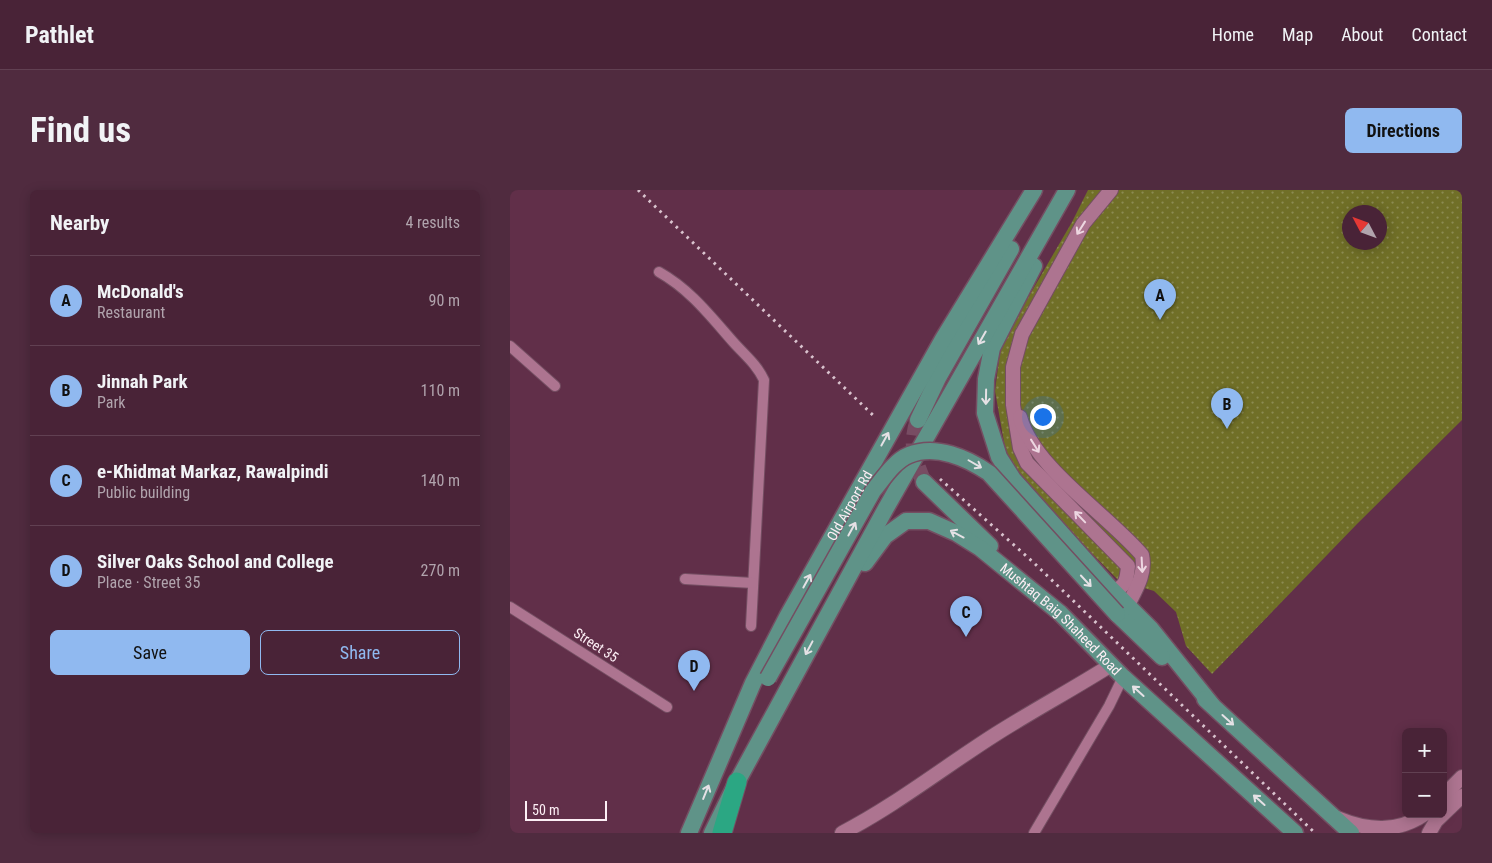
<!DOCTYPE html>
<html lang="en">
<head>
<meta charset="utf-8">
<style>
  :root { --surface:#492337; --page:#502b3f; --text:#f1f3f6; --muted:#b1a4ad; --line:#614052; --accent:#90b9f0 }
  body { margin:0; font-family:"Roboto Condensed",sans-serif; background:var(--page); color:var(--text) }
  .controls { position:absolute; right:15px; bottom:15px; display:grid; overflow:hidden; border-radius:8px; box-shadow:0 2px 12px #0003 }
  .controls button { width:45px; height:45px; display:grid; place-items:center; padding:0; border:0; border-bottom:1px solid var(--line); background:var(--surface); color:var(--text); font:25px sans-serif }
  .compass { position:absolute; left:832px; top:15px; width:45px; height:45px; border-radius:50%; background:var(--surface); box-shadow:0 2px 12px #0003; rotate:311deg }
  .scale { position:absolute; left:15px; bottom:12px; width:82px; box-sizing:border-box; padding-left:5px; border:2px solid #fdeff5; border-top:0; font-size:14px; line-height:18px; white-space:nowrap; color:#fdeff5; -webkit-text-stroke:4px #612f49; paint-order:stroke }
  .you { position:absolute; left:532px; top:226px; width:18px; height:18px; margin:-12px; border:4px solid #fff; border-radius:50%; background:#1a73e8; box-shadow:0 0 0 8px #1a73e833 }
  .badge { display:grid; place-items:center; width:32px; height:32px; border-radius:50%; background:var(--accent); color:#111; font-size:16px; font-weight:700 }
  .pin { position:absolute; translate:-50% -41px; filter:drop-shadow(0 1px 2px #0008) }
  .pin::after { content:''; position:absolute; top:26px; width:18px; height:15px; background:inherit; clip-path:polygon(0 0,100% 0,50% 100%) }
  .list { margin:0; padding:0; list-style:none }
  h2 { display:flex; justify-content:space-between; align-items:center; height:65px; margin:0; padding:0 20px; font-size:21px }
  h2 small { font-size:16px; font-weight:400; color:var(--muted) }
  .list li { display:grid; grid-template-columns:32px 1fr auto; gap:15px; align-items:center; box-sizing:border-box; height:90px; padding:0 20px; border-top:1px solid var(--line) }
  .list b { display:block; font-size:19px; white-space:nowrap }
  .list p { margin:0; font-size:16px; white-space:nowrap; color:var(--muted) }
  .list em { font-size:16px; font-style:normal; color:var(--muted) }
  .actions { display:flex; gap:10px; padding:15px 20px }
  .actions a { flex:1; padding:11px 0; border:1px solid var(--accent); border-radius:8px; text-align:center; font-size:18px; color:var(--accent) }
  .actions .main { background:var(--accent); color:#111 }
  .map { position:relative; flex:none; width:952px; height:643px; overflow:hidden; border-radius:8px }
  header { display:flex; align-items:center; gap:30px; box-sizing:border-box; height:70px; padding:0 25px; background:var(--surface); border-bottom:1px solid var(--line) }
  header strong { font-size:24px }
  nav { display:flex; gap:28px; margin-inline-start:auto; font-size:18px }
  .intro { display:flex; align-items:center; justify-content:space-between; box-sizing:border-box; height:120px; padding:0 30px }
  h1 { margin:0; font-size:35px }
  .button { padding:12px 22px; border-radius:8px; background:var(--accent); color:#111; font-size:18px; font-weight:700 }
  main { display:flex; gap:30px; padding:0 30px }
  aside { flex:1; background:var(--surface); border-radius:8px; box-shadow:0 2px 12px #0003 }
  .map>svg:first-child { display:block }
</style>
</head>
<body>
<header>
<strong>Pathlet</strong>
<nav><a>Home</a><a>Map</a><a>About</a><a>Contact</a></nav>
</header>
<div class="intro"><h1>Find us</h1><a class="button">Directions</a></div>
<main>
<aside>
<h2>Nearby<small>4 results</small></h2>
<ul class="list">
<li><span class="badge">A</span><div><b>McDonald's</b><p>Restaurant</p></div><em>90 m</em></li>
<li><span class="badge">B</span><div><b>Jinnah Park</b><p>Park</p></div><em>110 m</em></li>
<li><span class="badge">C</span><div><b>e-Khidmat Markaz, Rawalpindi</b><p>Public building</p></div><em>140 m</em></li>
<li><span class="badge">D</span><div><b>Silver Oaks School and College</b><p>Place · Street 35</p></div><em>270 m</em></li>
</ul>
<div class="actions"><a class="main">Save</a><a>Share</a></div>
</aside>
<div class="map">
<svg width="952" height="643" viewBox="0 0 952 643">
  <defs>
    <pattern id="park-dots" width="8" height="8" patternUnits="userSpaceOnUse" patternTransform="scale(1.25)"><rect width="8" height="8" fill="#706f27"/><path d="M2 2h.1M6 6h.1" fill="none" stroke="#8c8b52" stroke-width="1.8" stroke-linecap="round"/></pattern>
  </defs>
  <rect width="100%" height="100%" fill="#612f49"/>
  <path fill="url(#park-dots)" fill-rule="evenodd" d="M 578,0 L 952,0 L 952,230 L 847,334 L 702,484 L 676,456 L 666,422 L 644,401 L 608,390 L 514,294 L 497,269 L 485,201 L 491,154 L 562,32 ZM 839,22 L 869,22 L 869,52 L 839,52 Z"/>
  <g fill="none" stroke-linecap="round" stroke-linejoin="round">
    <path stroke="#784c63" stroke-width="16" stroke-dasharray="16 8" stroke-linecap="butt" d="M 408,230 C 400,253 404,271 414,292"/>
    <defs>
      <g id="street">
        <path d="M 149,82 C 181,100 201,127 225,154 C 236,166 247,175 254,190 L 241,436"/>
        <path d="M 0,156 L 45,196"/>
        <path d="M 175,389 L 243,393"/>
        <path d="M 0,417 L 157,517"/>
        <path d="M 524,643 L 599,516 L 613,487"/>
      </g>
      <g id="secondary">
        <path d="M 601,0 L 573,34 L 512,144 L 503,177 L 503,215 L 510,258 L 517,273 L 618,376 C 617,388 616,399 602,400"/>
        <path d="M 510,227 C 524,278 597,324 632,365 C 636,384 626,399 618,415"/>
        <path d="M 933,606 L 952,587"/>
        <path d="M 827,628 C 858,641 887,643 915,624"/>
        <path d="M 332,643 C 386,615 434,577 486,544 C 524,520 563,499 601,475"/>
        <path d="M 919,643 L 926,631 L 952,606"/>
      </g>
      <g id="primary">
        <path d="M 524,76 L 482,158 L 476,189 L 475,223 L 489,267 L 503,289 L 602,400 L 641,439 L 702,515"/>
        <path d="M 408,230 L 428,188 L 501,59"/>
        <path d="M 414,292 L 480,356"/>
        <path id="s1" d="M 355,373 L 375,346 L 396,331 L 419,331 L 446,343 L 470,358 L 550,423 L 613,487 L 785,643"/>
        <path d="M 607,424 L 652,467"/>
        <path d="M 695,509 L 841,643"/>
        <path id="s2" d="M 179,643 L 243,493 L 277,427 L 433,149 L 524,0"/>
        <path d="M 202,643 L 227,592 L 376,318 L 557,0"/>
      </g>
      <path id="highway" d="M 212,643 L 227,592"/>
    </defs>
    <use href="#street" stroke="#744e62" stroke-width="12"/>
    <use href="#secondary" stroke="#744e62" stroke-width="16"/>
    <use href="#primary" stroke="#744e62" stroke-width="19"/>
    <use href="#highway" stroke="#744e62" stroke-width="21"/>
    <use href="#street" stroke="#ad7490" stroke-width="10"/>
    <use href="#secondary" stroke="#ad7490" stroke-width="14"/>
    <use href="#primary" stroke="#5f9388" stroke-width="16"/>
    <use href="#highway" stroke="#2ba783" stroke-width="19"/>
    <g stroke="#d9c3ce" stroke-width="3" stroke-dasharray="2.5 5" stroke-linecap="butt">
      <path d="M 128,0 L 366,228"/>
      <path d="M 430,289 L 523,372 L 805,643"/>
    </g>
    <defs>
      <path id="primary-bridge" d="M 258,488 L 363,301 C 373,289 384,271 399,265 C 426,254 457,268 479,283 L 607,424"/>
    </defs>
    <use href="#primary-bridge" stroke="#744e62" stroke-width="19" stroke-linecap="butt"/>
    <use href="#primary-bridge" stroke="#5f9388" stroke-width="16"/>
  </g>
  <defs><path id="oneway-shaft" d="M-6 0H5M1.5-3L5.5 0L1.5 3" fill="none" stroke-width="1.6" stroke-linecap="round" stroke-linejoin="round" transform="scale(1.25)"/></defs>
  <g stroke="#edd6e1">
    <use href="#oneway-shaft" transform="translate(571 38) rotate(122)"/>
    <use href="#oneway-shaft" transform="translate(525 256) rotate(58)"/>
    <use href="#oneway-shaft" transform="translate(570 327) rotate(-134)"/>
    <use href="#oneway-shaft" transform="translate(632 375) rotate(87)"/>
  </g>
  <g stroke="#e5e1e5">
    <use href="#oneway-shaft" transform="translate(472 148) rotate(120)"/>
    <use href="#oneway-shaft" transform="translate(476 207) rotate(91)"/>
    <use href="#oneway-shaft" transform="translate(375 249) rotate(-61)"/>
    <use href="#oneway-shaft" transform="translate(465 274) rotate(30)"/>
    <use href="#oneway-shaft" transform="translate(342 339) rotate(-61)"/>
    <use href="#oneway-shaft" transform="translate(447 344) rotate(-152)"/>
    <use href="#oneway-shaft" transform="translate(297 391) rotate(-61)"/>
    <use href="#oneway-shaft" transform="translate(576 391) rotate(47)"/>
    <use href="#oneway-shaft" transform="translate(299 458) rotate(118)"/>
    <use href="#oneway-shaft" transform="translate(628 501) rotate(-138)"/>
    <use href="#oneway-shaft" transform="translate(718 530) rotate(42)"/>
    <use href="#oneway-shaft" transform="translate(196 602) rotate(-68)"/>
    <use href="#oneway-shaft" transform="translate(749 610) rotate(-138)"/>
  </g>
  <g text-anchor="middle" dominant-baseline="central" stroke-width="5" stroke-linejoin="round" paint-order="stroke">
    <g font-size="14" fill="#fdeff5" stroke="#612f49">
      <text stroke="none"><textPath href="#s2" startOffset="365">Old Airport Rd</textPath></text>
      <text stroke="none"><textPath href="#s1" startOffset="248">Mushtaq Baig Shaheed Road</textPath></text>
      <text transform="translate(86 455) rotate(33)">Street 35</text>
    </g>
  </g>
</svg>
<div class="controls">
<button>+</button>
<button>−</button>
</div>
<svg class="compass" viewBox="-18 -18 36 36"><path d="M0-13l5 13h-10z" fill="#e53935"/><path d="M0 13l5-13h-10z" fill="#b1a4ad"/></svg>
<div class="scale">50 m</div>
<div class="you"></div>
<div class="pin badge" style="left:650px;top:130px">A</div>
<div class="pin badge" style="left:717px;top:239px">B</div>
<div class="pin badge" style="left:456px;top:447px">C</div>
<div class="pin badge" style="left:184px;top:501px">D</div>
</div>
</main>
</body>
</html>
